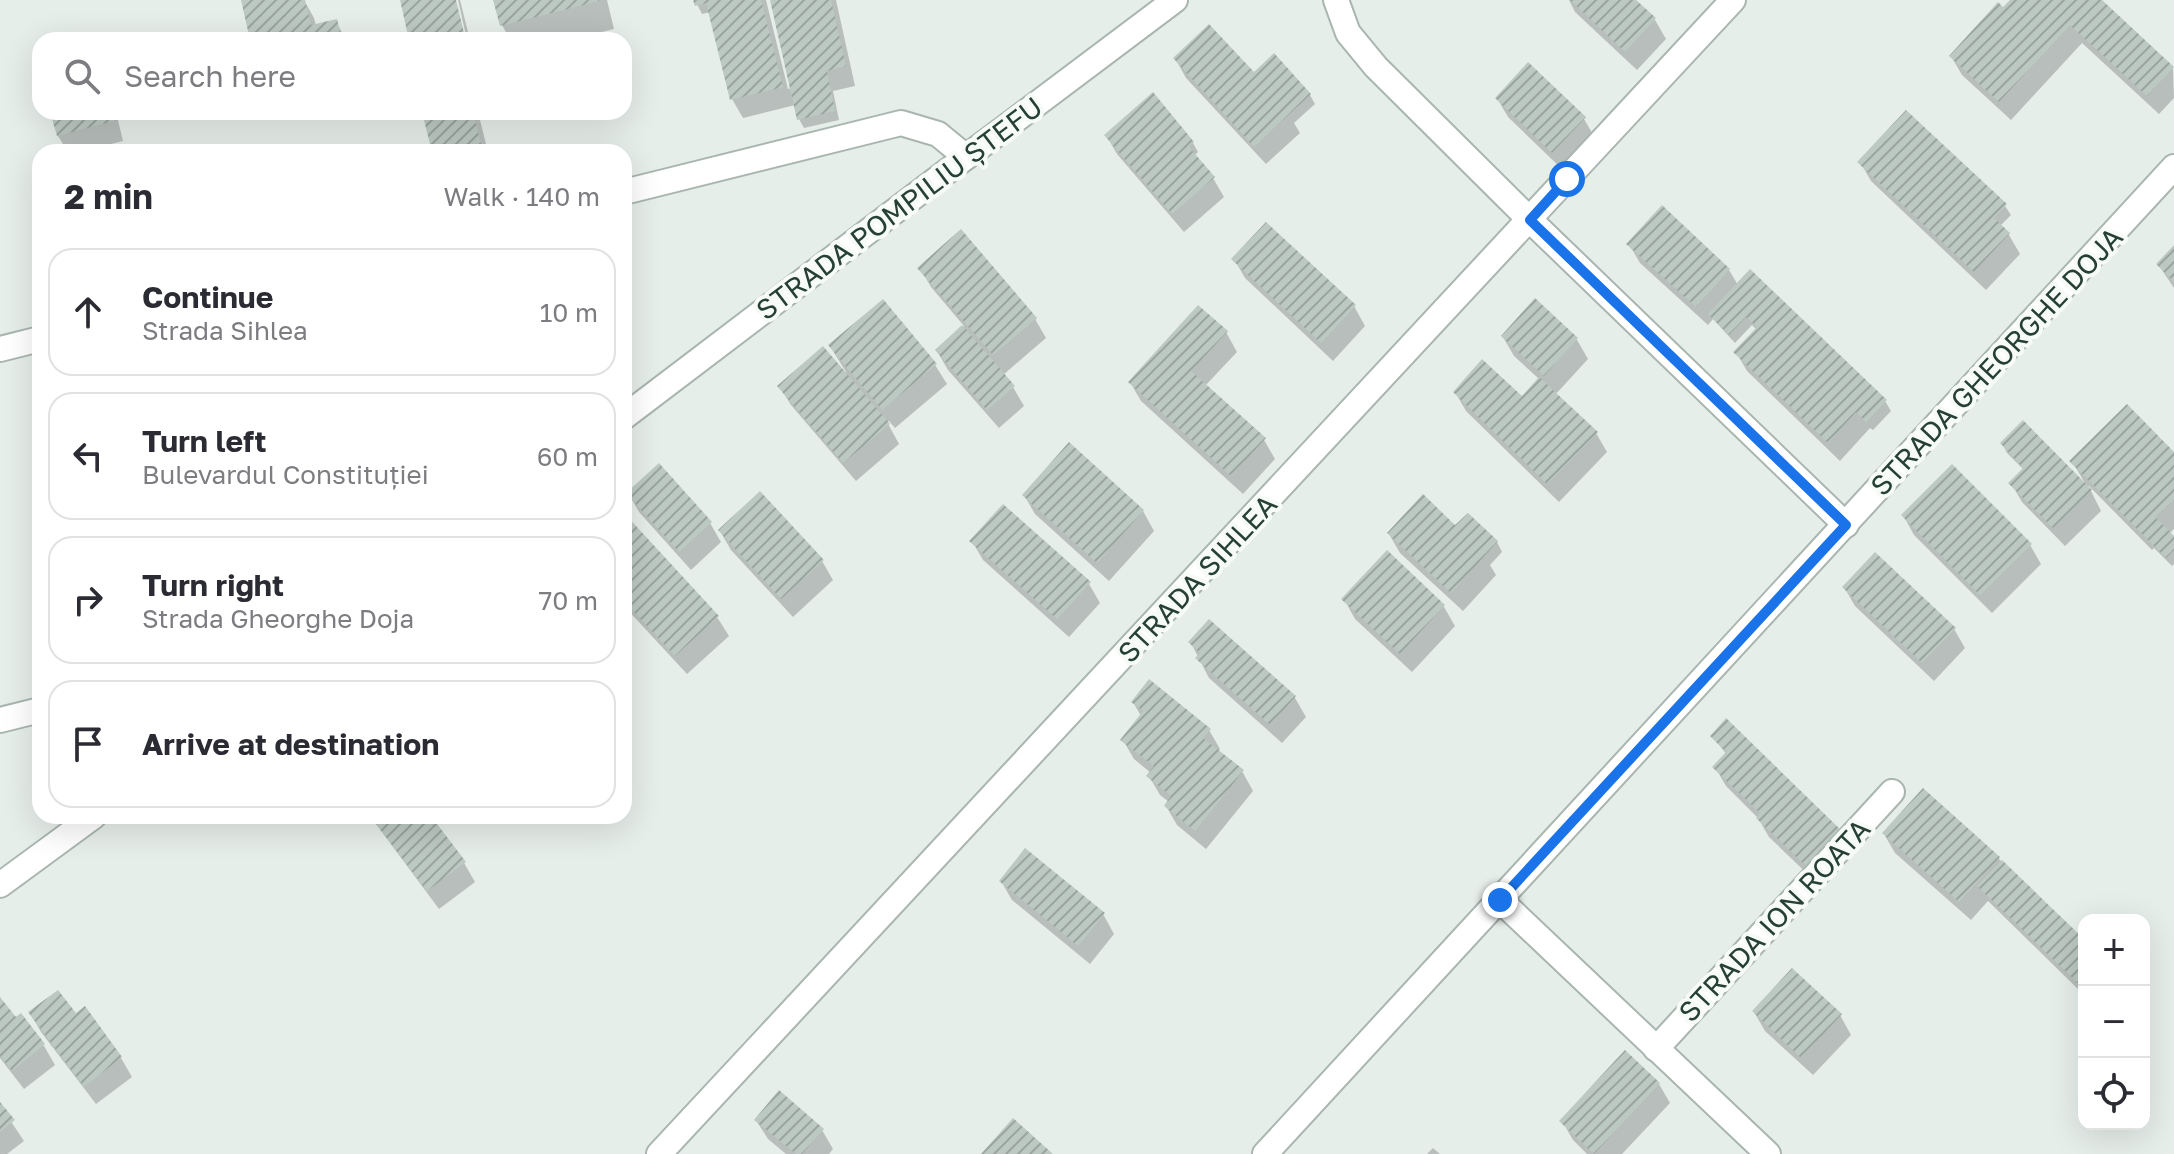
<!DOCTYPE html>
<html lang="en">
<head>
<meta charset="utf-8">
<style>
  :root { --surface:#fff; --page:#f7f7f7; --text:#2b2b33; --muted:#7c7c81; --line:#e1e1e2 }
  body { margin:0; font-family:"Golos Text",sans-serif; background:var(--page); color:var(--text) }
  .controls { position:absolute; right:24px; bottom:24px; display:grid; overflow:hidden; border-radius:16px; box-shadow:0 8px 32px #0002 }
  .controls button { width:72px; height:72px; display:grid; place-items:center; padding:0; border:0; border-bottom:2px solid var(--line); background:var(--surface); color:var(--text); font:40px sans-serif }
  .stop { position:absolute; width:24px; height:24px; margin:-18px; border:6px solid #1a73e8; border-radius:50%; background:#fff }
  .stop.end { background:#1a73e8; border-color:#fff; box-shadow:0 2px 8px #0008 }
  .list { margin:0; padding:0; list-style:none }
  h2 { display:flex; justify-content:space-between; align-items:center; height:104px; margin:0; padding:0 32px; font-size:34px }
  h2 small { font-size:26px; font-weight:400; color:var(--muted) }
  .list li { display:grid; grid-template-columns:52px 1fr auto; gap:24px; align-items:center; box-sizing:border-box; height:128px; margin:0 16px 16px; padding:0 16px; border:2px solid var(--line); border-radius:24px }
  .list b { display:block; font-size:30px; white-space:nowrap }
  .list p { margin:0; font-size:26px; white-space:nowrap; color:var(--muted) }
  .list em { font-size:26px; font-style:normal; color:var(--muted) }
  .icon { flex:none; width:44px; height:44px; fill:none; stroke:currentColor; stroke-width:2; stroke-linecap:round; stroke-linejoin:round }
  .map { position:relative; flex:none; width:2174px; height:1154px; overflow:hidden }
  .search { position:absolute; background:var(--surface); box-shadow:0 8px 32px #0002; left:32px; top:32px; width:600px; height:88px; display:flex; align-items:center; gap:20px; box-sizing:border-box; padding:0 28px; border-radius:24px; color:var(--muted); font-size:30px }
  .panel { position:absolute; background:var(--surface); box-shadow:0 8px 32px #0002; left:32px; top:144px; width:600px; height:680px; border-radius:24px }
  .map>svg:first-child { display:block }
</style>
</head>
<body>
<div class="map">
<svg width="2174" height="1154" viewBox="0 0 2174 1154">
  <defs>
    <pattern id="building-hatch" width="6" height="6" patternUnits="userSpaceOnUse" patternTransform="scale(2)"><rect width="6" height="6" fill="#bcc9c2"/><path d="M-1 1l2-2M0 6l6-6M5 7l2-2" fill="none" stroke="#99a59e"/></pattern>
  </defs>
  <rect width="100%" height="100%" fill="#e6eeea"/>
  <g fill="#0003">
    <path d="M 243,0 L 304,0 L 314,18 L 316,26 L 336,21 L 346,40 L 253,40 Z"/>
    <path d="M 402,0 L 453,0 L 463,40 L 411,40 Z"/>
    <path d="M 458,0 L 460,0 L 470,40 L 467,40 Z"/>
    <path d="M 496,0 L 607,0 L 614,29 L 569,40 L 510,40 L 502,25 Z"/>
    <path d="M 695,0 L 766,0 L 788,89 L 792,88 L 772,0 L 836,0 L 855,86 L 833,91 L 839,120 L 804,128 L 799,119 L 795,105 L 743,118 L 732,99 L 711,12 L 702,14 Z"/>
    <path d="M 1569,0 L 1633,0 L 1655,20 L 1666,39 L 1637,70 L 1575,12 Z"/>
    <path d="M 2013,0 L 2099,0 L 2173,68 L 2174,98 L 2159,114 L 2082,43 L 2011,120 L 1962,75 L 1951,56 Z"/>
    <path d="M 1175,58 L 1310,95 L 1315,104 L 1294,123 L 1300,133 L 1266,164 L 1186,78 Z"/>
    <path d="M 1497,98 L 1584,119 L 1595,138 L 1564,171 L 1508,117 Z"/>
    <path d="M 52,112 L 116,112 L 123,141 L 80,152 L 68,152 L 58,136 Z"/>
    <path d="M 424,112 L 478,112 L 488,152 L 434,152 Z"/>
    <path d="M 1106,135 L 1193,143 L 1198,152 L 1194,156 L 1213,178 L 1224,197 L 1184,232 L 1117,154 Z"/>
    <path d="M 1860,162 L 2005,206 L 2011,215 L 2000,226 L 2009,235 L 2020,254 L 1986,290 L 1871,181 Z"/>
    <path d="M 1629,244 L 1729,270 L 1738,285 L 1885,401 L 1891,411 L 1873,430 L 1870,428 L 1840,461 L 1747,371 L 1736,352 L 1757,330 L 1752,325 L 1735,343 L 1713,319 L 1708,325 L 1640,263 Z"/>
    <path d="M 2174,248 L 2174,288 L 2158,264 Z"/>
    <path d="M 1234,259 L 1354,306 L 1365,326 L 1333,361 L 1245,278 Z"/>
    <path d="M 920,268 L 1035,319 L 1046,338 L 1003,375 L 1013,387 L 1024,406 L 999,428 L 948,370 L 937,351 L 964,326 L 931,287 Z"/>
    <path d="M 1535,301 L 1577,340 L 1588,359 L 1555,395 L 1596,433 L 1607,452 L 1559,502 L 1466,411 L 1455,392 L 1522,399 L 1539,379 L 1514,356 L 1503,337 Z"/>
    <path d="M 1226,332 L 1237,352 L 1205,386 L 1264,440 L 1275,459 L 1243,494 L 1141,401 L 1130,382 Z"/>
    <path d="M 830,346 L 935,365 L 947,384 L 895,428 L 889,421 L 887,422 L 899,444 L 856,481 L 791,405 L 779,386 L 846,372 Z"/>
    <path d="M 2002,443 L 2086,485 L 2072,461 L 2174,455 L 2174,529 L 2169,534 L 2174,539 L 2174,564 L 2172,566 L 2154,548 L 2152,550 L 2088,485 L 2101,511 L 2065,546 L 2022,502 L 2011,483 L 2024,470 L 2007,453 Z"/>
    <path d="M 1069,445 L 1143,511 L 1154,531 L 1109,581 L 1035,514 L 1024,495 Z"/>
    <path d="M 628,493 L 710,523 L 721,542 L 691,570 L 639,512 Z"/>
    <path d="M 1468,515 L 1497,542 L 1502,552 L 1490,565 L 1496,575 L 1463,611 L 1400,553 L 1389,534 L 1461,533 Z"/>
    <path d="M 1903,515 L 2030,545 L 2041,564 L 1992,613 L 1914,535 Z"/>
    <path d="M 624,516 L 717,617 L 729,636 L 687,674 L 624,606 Z"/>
    <path d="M 720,531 L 822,561 L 833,580 L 793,617 L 731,550 Z"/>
    <path d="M 972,541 L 1089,584 L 1100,603 L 1069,637 L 983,560 Z"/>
    <path d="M 1387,553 L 1444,607 L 1455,626 L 1412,672 L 1355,619 L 1344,599 Z"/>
    <path d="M 1844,587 L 1954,629 L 1965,648 L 1934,681 L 1855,606 Z"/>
    <path d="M 1209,622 L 1295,698 L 1306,717 L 1282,743 L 1209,678 L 1191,643 Z"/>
    <path d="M 1133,702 L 1209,730 L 1220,749 L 1218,752 L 1242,771 L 1253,791 L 1206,849 L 1177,825 L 1166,806 L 1169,802 L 1160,795 L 1149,776 L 1151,773 L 1134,759 L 1123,740 L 1141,716 Z"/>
    <path d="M 1726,721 L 1819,885 L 1769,837 L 1758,818 L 1726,786 L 1715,767 L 1727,755 L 1712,736 Z"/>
    <path d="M 370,816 L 428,816 L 464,863 L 475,882 L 439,909 Z"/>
    <path d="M 445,816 L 459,816 L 450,823 Z"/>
    <path d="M 1884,834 L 1998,858 L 2084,941 L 2084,995 L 1988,901 L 1971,920 L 1895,853 Z"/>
    <path d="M 1001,881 L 1103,914 L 1114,934 L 1090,964 L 1012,900 Z"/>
    <path d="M 0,1000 L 15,1019 L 21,1016 L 44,1046 L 55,1065 L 24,1089 L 0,1058 Z"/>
    <path d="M 1754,1012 L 1840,1015 L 1851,1035 L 1813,1075 L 1765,1031 Z"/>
    <path d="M 30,1013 L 76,1016 L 121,1058 L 132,1077 L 96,1104 L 41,1032 Z"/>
    <path d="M 1659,1084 L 1670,1103 L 1622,1154 L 1587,1154 L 1573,1140 L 1562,1121 Z"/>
    <path d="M 0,1105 L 24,1141 L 7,1154 L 0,1154 Z"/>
    <path d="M 756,1120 L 822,1130 L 833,1149 L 829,1154 L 786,1154 L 768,1139 Z"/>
    <path d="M 1433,1148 L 1440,1154 L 1427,1154 Z"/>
  </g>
  <g fill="url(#building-hatch)">
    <path d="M 241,0 L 305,0 L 311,25 L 337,19 L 342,40 L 250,40 Z"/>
    <path d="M 400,0 L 456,0 L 464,33 L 436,40 L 409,40 Z"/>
    <path d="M 493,0 L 599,0 L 599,1 L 500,26 Z"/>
    <path d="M 693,0 L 761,0 L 783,87 L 730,100 L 706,3 L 695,6 Z"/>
    <path d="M 770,0 L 831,0 L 846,66 L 827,71 L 835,111 L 797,120 Z"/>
    <path d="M 1570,0 L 1636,0 L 1656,18 L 1625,52 Z"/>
    <path d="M 2010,0 L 2102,0 L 2174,67 L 2147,96 L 2070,25 L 1999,102 L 1949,56 L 1998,2 L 2003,7 Z"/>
    <path d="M 1209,24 L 1254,72 L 1274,53 L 1311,94 L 1254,147 L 1173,58 Z"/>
    <path d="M 1528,62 L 1586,117 L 1552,153 L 1495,98 Z"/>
    <path d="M 1153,92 L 1194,142 L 1189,147 L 1215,177 L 1172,214 L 1104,135 Z"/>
    <path d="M 1906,110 L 2007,204 L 1994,218 L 2010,233 L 1974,272 L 1857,162 Z"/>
    <path d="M 50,112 L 111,112 L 114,121 L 57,136 Z"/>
    <path d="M 422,112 L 473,112 L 483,152 L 432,152 Z"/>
    <path d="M 1662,205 L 1730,269 L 1696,307 L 1626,244 Z"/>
    <path d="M 1266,222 L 1356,305 L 1321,343 L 1231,259 Z"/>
    <path d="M 961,229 L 1037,318 L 993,355 L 917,268 Z"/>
    <path d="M 2174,245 L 2174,282 L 2156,264 Z"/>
    <path d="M 1750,269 L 1887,400 L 1866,422 L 1856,412 L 1828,443 L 1733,352 L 1757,327 L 1746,317 L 1729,335 L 1708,314 Z"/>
    <path d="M 1535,298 L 1578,338 L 1544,376 L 1501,336 Z"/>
    <path d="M 883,299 L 937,364 L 882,410 L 828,345 Z"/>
    <path d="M 1198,305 L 1228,331 L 1191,371 L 1266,438 L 1231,476 L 1128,382 Z"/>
    <path d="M 962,325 L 1015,386 L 987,410 L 935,350 Z"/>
    <path d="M 823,346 L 890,424 L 843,463 L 777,386 Z"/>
    <path d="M 1482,359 L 1522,396 L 1539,377 L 1598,432 L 1547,484 L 1453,392 Z"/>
    <path d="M 2127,404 L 2174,452 L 2174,499 L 2155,517 L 2174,536 L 2174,550 L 2166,558 L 2069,461 Z"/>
    <path d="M 2023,420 L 2092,490 L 2053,528 L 2008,483 L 2023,468 L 2000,443 Z"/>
    <path d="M 1069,442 L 1144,510 L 1097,563 L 1022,495 Z"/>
    <path d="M 659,463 L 712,522 L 679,552 L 626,493 Z"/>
    <path d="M 1952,464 L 2032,544 L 1980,595 L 1901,515 Z"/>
    <path d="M 760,491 L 824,560 L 781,599 L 718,530 Z"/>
    <path d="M 1423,494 L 1455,525 L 1468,513 L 1498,541 L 1451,593 L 1387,533 Z"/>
    <path d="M 1003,504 L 1091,582 L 1057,619 L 969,541 Z"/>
    <path d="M 624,513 L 719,616 L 675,656 L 624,601 Z"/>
    <path d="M 1387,550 L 1445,605 L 1400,654 L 1341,599 Z"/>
    <path d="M 1875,552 L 1956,628 L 1922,663 L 1842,587 Z"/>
    <path d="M 1209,619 L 1296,696 L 1270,725 L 1195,658 L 1200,653 L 1188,642 Z"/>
    <path d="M 1149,679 L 1211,729 L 1203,738 L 1244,770 L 1195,831 L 1164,806 L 1171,796 L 1146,776 L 1154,766 L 1120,740 L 1143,711 L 1131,702 Z"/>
    <path d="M 1726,718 L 1843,832 L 1807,867 L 1756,818 L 1760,813 L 1712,767 L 1726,752 L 1710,736 Z"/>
    <path d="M 1923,788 L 2000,857 L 1959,902 L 1882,833 Z"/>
    <path d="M 370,816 L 431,816 L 466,862 L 427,891 Z"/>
    <path d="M 1025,848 L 1105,913 L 1078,946 L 999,881 Z"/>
    <path d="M 2002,860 L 2084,939 L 2084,989 L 1977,886 Z"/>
    <path d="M 1792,968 L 1842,1014 L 1801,1058 L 1752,1011 Z"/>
    <path d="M 58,990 L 76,1013 L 85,1006 L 122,1057 L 84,1087 L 28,1012 Z"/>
    <path d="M 0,997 L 16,1017 L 21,1013 L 45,1044 L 12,1071 L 0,1056 Z"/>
    <path d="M 1625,1050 L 1660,1083 L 1594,1154 L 1559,1121 Z"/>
    <path d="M 779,1090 L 824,1129 L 802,1154 L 796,1154 L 754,1120 Z"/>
    <path d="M 0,1102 L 15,1120 L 0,1132 Z"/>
    <path d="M 1013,1118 L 1053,1154 L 981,1154 Z"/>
  </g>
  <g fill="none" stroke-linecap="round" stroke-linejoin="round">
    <defs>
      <g id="minor">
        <path d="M 1336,0 L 1348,33 L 1376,67 L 1530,220 L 1846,525"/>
        <path d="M 624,192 L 901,123 L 938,134 L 966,157"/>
        <path d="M 0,349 L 40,339"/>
        <path d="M 624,417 L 966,157 L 1175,0"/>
        <path d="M 0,720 L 40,710"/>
        <path d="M 0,885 L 94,816"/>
        <path d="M 1500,900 L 1768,1154"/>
        <path d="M 1656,1049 L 1892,792"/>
        <path d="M 659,1154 L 1733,0"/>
        <path d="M 1265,1154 L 2174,167"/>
      </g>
    </defs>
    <use href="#minor" stroke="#a9b6b0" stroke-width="28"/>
    <use href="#minor" stroke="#fff" stroke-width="24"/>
  </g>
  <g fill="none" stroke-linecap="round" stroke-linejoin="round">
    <path stroke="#1a73e8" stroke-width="10" d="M 1500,900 L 1846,525 L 1530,220 L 1567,179"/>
  </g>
  <g text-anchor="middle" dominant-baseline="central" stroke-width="8" stroke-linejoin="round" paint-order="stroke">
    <g font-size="28" fill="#264035" stroke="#f7fbf8">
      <text transform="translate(899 208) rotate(-37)">STRADA POMPILIU ȘTEFU</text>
      <text transform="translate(1996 361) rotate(-47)">STRADA GHEORGHE DOJA</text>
      <text transform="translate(1197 578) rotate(-47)">STRADA SIHLEA</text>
      <text transform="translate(1774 920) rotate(-47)">STRADA ION ROATA</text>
    </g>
  </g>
</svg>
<div class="controls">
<button>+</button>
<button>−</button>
<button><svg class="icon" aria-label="locate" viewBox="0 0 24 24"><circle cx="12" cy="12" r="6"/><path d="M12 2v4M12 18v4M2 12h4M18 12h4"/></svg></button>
</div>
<div class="stop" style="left:1567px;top:179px"></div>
<div class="stop end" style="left:1500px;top:900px"></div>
<div class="search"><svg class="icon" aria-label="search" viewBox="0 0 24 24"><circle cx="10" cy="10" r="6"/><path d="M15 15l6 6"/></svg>Search here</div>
<section class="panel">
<h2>2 min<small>Walk · 140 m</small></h2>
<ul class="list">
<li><svg class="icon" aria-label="ahead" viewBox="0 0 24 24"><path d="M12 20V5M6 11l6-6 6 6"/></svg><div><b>Continue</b><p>Strada Sihlea</p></div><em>10 m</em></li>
<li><svg class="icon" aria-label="left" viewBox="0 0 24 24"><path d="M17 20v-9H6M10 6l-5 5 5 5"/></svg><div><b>Turn left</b><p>Bulevardul Constituției</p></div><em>60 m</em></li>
<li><svg class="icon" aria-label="right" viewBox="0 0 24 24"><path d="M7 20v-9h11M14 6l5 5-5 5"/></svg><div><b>Turn right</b><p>Strada Gheorghe Doja</p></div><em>70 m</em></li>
<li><svg class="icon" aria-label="arrive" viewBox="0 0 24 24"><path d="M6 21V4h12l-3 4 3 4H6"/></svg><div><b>Arrive at destination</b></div></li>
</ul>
</section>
</div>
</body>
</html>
